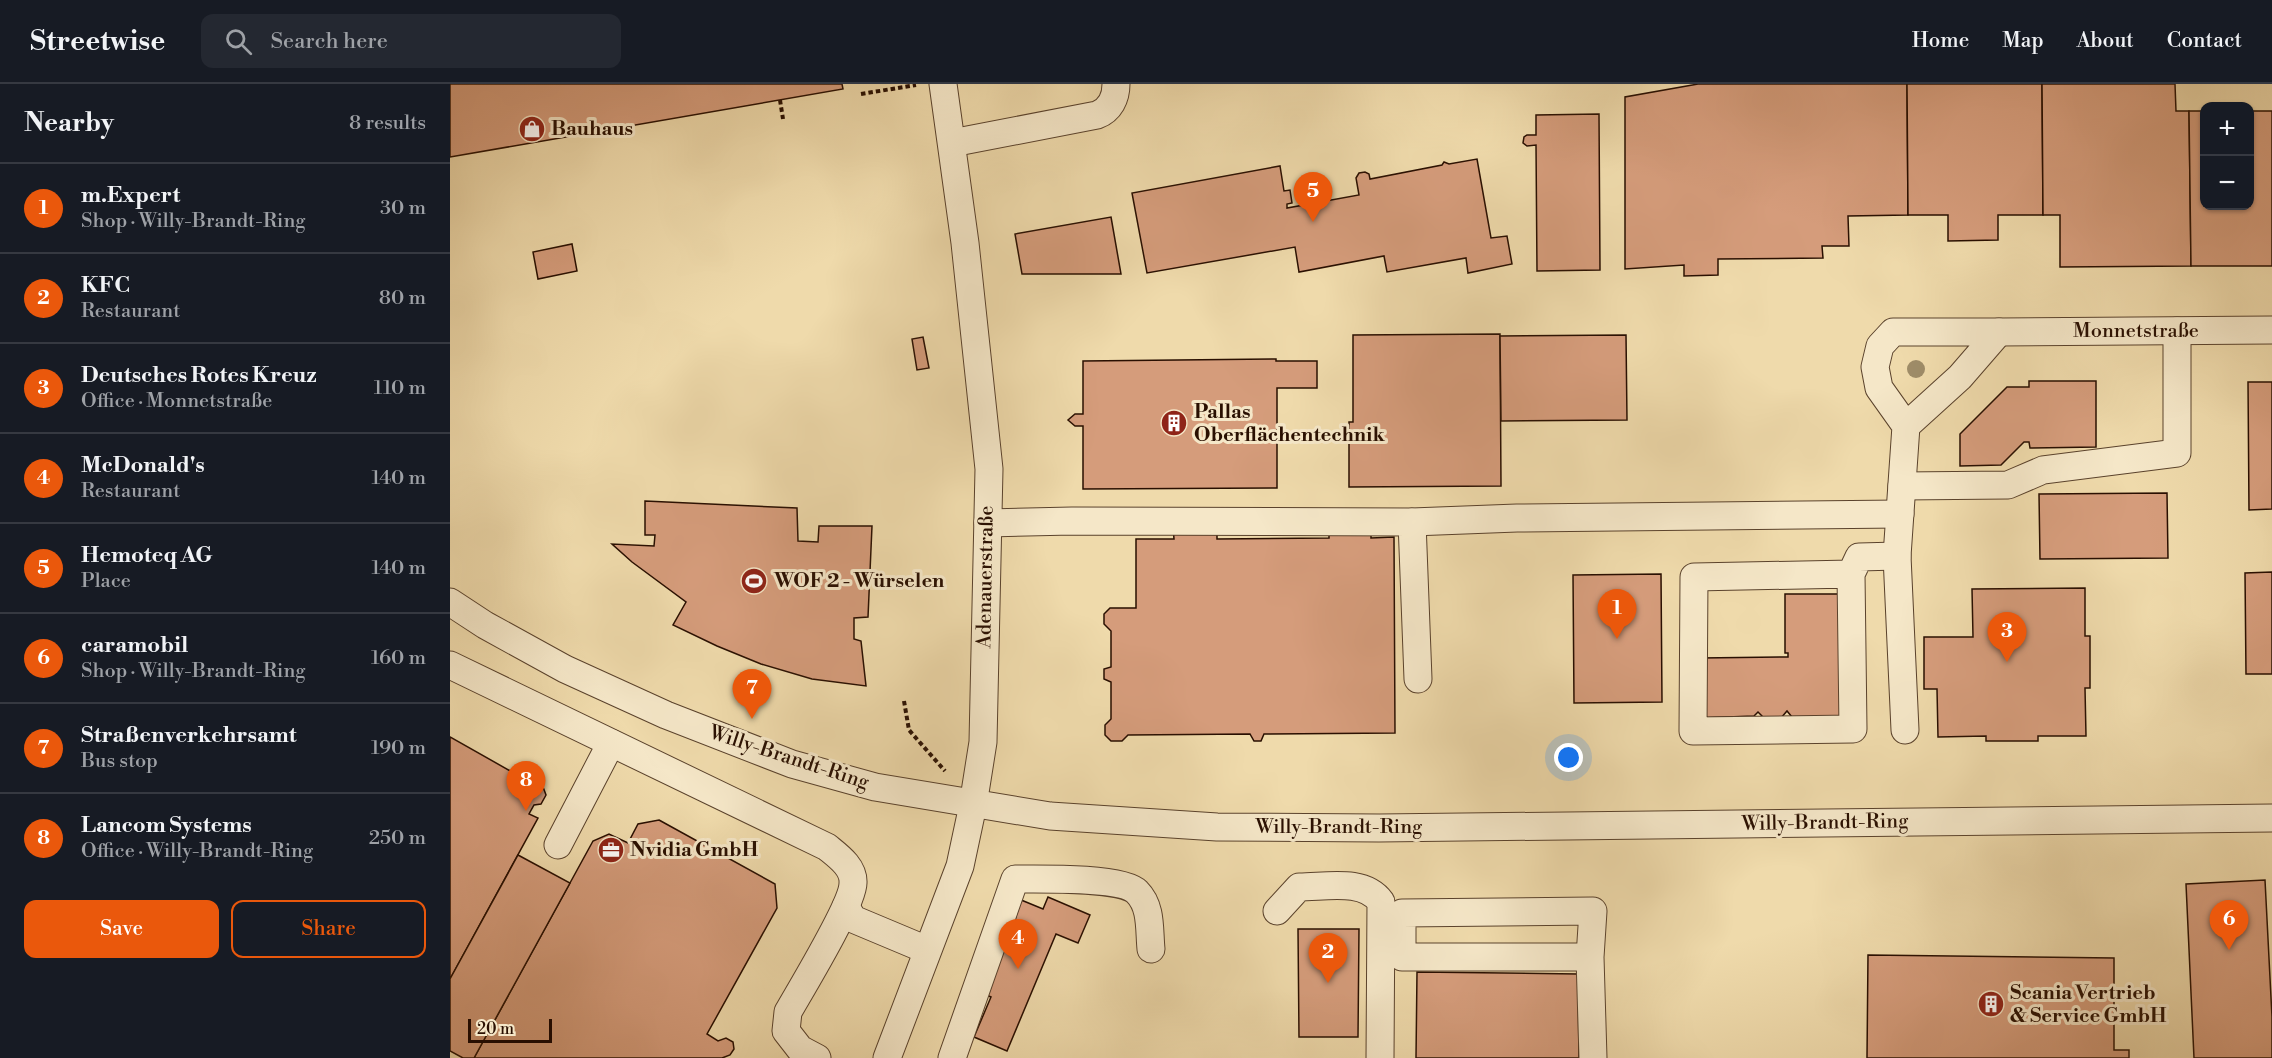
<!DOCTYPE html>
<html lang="en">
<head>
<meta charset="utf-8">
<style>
  :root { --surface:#171b24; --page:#242831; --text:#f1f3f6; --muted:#9ea1a6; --line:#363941; --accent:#ea580c }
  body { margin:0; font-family:"Libre Bodoni",serif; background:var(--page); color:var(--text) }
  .controls { position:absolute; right:18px; top:18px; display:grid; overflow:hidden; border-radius:12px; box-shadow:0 2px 4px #0004 }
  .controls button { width:54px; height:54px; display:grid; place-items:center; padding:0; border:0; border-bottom:2px solid var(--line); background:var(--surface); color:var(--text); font:30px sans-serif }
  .scale { position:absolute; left:18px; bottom:15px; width:84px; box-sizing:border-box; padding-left:6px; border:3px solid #290f01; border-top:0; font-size:16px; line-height:21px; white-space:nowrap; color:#290f01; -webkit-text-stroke:4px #f5e7c8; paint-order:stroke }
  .you { position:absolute; left:1119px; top:674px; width:21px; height:21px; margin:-15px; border:4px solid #fff; border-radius:50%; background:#1a73e8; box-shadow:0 0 0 9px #1a73e833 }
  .badge { display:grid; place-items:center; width:39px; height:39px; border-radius:50%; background:var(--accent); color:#fff; font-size:20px; font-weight:700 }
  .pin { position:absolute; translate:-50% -50px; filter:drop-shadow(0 2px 3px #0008) }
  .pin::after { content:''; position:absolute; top:32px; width:21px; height:18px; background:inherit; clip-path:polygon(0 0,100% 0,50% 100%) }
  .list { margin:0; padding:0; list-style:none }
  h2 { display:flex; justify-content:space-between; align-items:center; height:78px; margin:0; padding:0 24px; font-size:26px }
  h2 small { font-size:20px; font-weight:400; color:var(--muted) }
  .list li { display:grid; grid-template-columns:39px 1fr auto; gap:18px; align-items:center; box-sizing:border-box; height:90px; padding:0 24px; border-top:2px solid var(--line) }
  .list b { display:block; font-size:22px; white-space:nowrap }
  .list p { margin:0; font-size:20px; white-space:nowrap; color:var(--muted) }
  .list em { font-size:20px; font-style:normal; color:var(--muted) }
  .actions { display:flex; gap:12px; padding:18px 24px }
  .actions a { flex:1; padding:14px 0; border:2px solid var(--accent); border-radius:12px; text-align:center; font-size:21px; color:var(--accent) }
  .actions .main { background:var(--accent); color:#fff }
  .icon { flex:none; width:33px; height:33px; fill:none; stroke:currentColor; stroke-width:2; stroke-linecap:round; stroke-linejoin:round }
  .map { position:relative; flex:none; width:1822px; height:974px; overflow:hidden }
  header { display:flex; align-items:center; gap:36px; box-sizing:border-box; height:84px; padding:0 30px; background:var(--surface); border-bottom:2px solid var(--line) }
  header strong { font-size:28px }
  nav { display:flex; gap:33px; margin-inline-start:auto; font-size:21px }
  .search { width:420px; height:54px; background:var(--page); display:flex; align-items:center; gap:15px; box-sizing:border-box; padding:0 21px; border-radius:12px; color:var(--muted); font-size:22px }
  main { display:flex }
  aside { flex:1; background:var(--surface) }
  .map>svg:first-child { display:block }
</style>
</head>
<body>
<header>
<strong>Streetwise</strong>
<div class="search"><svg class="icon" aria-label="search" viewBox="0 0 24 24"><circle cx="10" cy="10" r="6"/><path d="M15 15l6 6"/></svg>Search here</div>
<nav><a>Home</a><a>Map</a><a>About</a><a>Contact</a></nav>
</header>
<main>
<aside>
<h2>Nearby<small>8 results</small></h2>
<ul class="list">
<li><span class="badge">1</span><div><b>m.Expert</b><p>Shop · Willy-Brandt-Ring</p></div><em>30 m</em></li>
<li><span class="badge">2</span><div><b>KFC</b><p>Restaurant</p></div><em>80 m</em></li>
<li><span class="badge">3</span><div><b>Deutsches Rotes Kreuz</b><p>Office · Monnetstraße</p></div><em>110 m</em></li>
<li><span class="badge">4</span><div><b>McDonald's</b><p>Restaurant</p></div><em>140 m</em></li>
<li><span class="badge">5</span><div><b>Hemoteq AG</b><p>Place</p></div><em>140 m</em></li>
<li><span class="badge">6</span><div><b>caramobil</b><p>Shop · Willy-Brandt-Ring</p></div><em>160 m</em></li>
<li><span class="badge">7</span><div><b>Straßenverkehrsamt</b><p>Bus stop</p></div><em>190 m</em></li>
<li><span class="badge">8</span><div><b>Lancom Systems</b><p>Office · Willy-Brandt-Ring</p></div><em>250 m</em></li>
</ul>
<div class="actions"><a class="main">Save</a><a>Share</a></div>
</aside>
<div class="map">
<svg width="1822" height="974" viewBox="0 0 1822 974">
  <rect width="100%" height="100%" fill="#efdaab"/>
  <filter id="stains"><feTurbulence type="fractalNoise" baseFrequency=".00333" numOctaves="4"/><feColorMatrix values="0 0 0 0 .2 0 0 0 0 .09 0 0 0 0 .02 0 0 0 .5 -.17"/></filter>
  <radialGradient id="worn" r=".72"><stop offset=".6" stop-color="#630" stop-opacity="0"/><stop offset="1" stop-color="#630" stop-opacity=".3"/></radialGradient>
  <g fill="#d59c7b" stroke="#290f01" stroke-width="1.5">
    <path d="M 0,0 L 392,0 L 393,5 L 0,73 Z"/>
    <path d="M 1248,0 L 1457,0 L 1458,131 L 1398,132 L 1399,162 L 1372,162 L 1373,174 L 1268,175 L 1268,191 L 1234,192 L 1234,181 L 1175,185 L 1175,13 Z"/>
    <path d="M 1457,0 L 1592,0 L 1593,131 L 1548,131 L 1548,156 L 1498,157 L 1498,131 L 1458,131 Z"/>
    <path d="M 1592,0 L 1725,0 L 1726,27 L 1739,27 L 1741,182 L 1610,183 L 1610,131 L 1593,131 Z"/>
    <path d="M 1739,27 L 1754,27 L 1754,122 L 1800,122 L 1800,27 L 1822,27 L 1822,182 L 1741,182 Z"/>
    <path d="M 1149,30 L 1150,186 L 1087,187 L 1086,61 L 1077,62 L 1073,59 L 1074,53 L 1077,51 L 1086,51 L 1086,31 Z"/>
    <path d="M 1027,75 L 1041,154 L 1057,152 L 1062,180 L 1018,189 L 1016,174 L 937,188 L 934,172 L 849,188 L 845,163 L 697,189 L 682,109 L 830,82 L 834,107 L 840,106 L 842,119 L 837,120 L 837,124 L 909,111 L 906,94 L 909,89 L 915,88 L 919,90 L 920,95 L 992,81 L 994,78 L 999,80 Z"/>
    <path d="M 661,133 L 671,190 L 572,190 L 565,150 Z"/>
    <path d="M 122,160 L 127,187 L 88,195 L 83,168 Z"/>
    <path d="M 1050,250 L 1051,402 L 899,403 L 899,338 L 903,338 L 903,251 Z"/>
    <path d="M 1176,251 L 1177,336 L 1051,337 L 1050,252 Z"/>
    <path d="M 473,253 L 479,284 L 467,286 L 462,255 Z"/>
    <path d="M 826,275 L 826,277 L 867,277 L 867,304 L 827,304 L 827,404 L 633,405 L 633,342 L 625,342 L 618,336 L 625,330 L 633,330 L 633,277 Z"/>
    <path d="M 1579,297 L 1646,297 L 1646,363 L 1580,364 L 1579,358 L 1574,358 L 1551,381 L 1510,382 L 1510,350 L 1557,303 L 1579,303 Z"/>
    <path d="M 1798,298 L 1822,298 L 1822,425 L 1799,426 Z"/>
    <path d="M 1717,409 L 1718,474 L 1590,475 L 1589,410 Z"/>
    <path d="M 195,417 L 347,424 L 348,457 L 368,458 L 369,442 L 422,442 L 418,533 L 404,534 L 404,555 L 411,557 L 416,602 L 362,595 L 311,580 L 267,562 L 223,541 L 236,518 L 182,478 L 162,460 L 204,462 L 205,451 L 195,451 Z"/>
    <path d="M 879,441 L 921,441 L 921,454 L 944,453 L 945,649 L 814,650 L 811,657 L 804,657 L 800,650 L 678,651 L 672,657 L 661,657 L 655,651 L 655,641 L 661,635 L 661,598 L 654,595 L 654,585 L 661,583 L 661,547 L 654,540 L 654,530 L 660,524 L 686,524 L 686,455 L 724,455 L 723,442 L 767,442 L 767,455 L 879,454 Z"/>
    <path d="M 1822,488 L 1822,590 L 1796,590 L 1795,489 Z"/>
    <path d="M 1211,490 L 1212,618 L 1124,619 L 1123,491 Z"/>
    <path d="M 1635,504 L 1635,552 L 1640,552 L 1640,604 L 1635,604 L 1636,652 L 1588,652 L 1588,657 L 1536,657 L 1536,652 L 1488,653 L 1487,605 L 1474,605 L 1474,553 L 1523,553 L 1522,505 Z"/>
    <path d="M 1335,510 L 1394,510 L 1395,632 L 1342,633 L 1337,627 L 1323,643 L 1308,628 L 1304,632 L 1250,634 L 1250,574 L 1338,573 L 1338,569 L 1335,569 Z"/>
    <path d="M 0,653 L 71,693 L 70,697 L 79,703 L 87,699 L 93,703 L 96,711 L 91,720 L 84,721 L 79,730 L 88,734 L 0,895 Z"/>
    <path d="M 209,736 L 325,800 L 327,824 L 257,950 L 268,957 L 276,954 L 283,958 L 284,965 L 280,971 L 272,974 L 24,974 L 143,757 L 159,750 L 178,759 L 188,740 Z"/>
    <path d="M 68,771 L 120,799 L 24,974 L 13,974 L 0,967 L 0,895 Z"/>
    <path d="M 1815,796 L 1822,933 L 1822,974 L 1744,974 L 1736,800 Z"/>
    <path d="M 564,813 L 593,825 L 598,813 L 640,831 L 628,859 L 606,850 L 557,967 L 524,953 L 541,913 L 534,910 Z"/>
    <path d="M 848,845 L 909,845 L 908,953 L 849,953 Z"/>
    <path d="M 1418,871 L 1664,874 L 1664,966 L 1679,966 L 1679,974 L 1417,974 Z"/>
    <path d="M 967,888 L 1128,890 L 1129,974 L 966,974 Z"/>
  </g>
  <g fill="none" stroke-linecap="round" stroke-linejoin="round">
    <defs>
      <g id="minor">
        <path d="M 502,59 L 647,31 C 660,26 666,14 666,0"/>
        <path d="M 1549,248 L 1822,246"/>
        <path d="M 1452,402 L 1558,401 L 1593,386 L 1727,369 L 1727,247"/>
        <path d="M 962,438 L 1067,434 L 1450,430"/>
        <path d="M 538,439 L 622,437 L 962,438 L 968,595"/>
        <path d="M 1401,490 L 1403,645 L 1243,647 L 1244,493 L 1401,490 L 1409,473 L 1447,472"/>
        <path d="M 0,518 L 35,541 L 115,585 L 216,631 L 342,680 L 425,703 L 600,732 L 767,743 L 929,744 L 1822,734"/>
        <path d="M 0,581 L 377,763 C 388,772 404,783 403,799 C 403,820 351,905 338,928 L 336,947 L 350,965 L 367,974"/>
        <path d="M 1455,646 L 1447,472 L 1456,342 L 1429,304 L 1425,283 L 1430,262 L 1443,248 L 1549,248 L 1510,293 L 1456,342"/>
        <path d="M 108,761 L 161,659"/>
        <path d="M 396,823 L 403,835 L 477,866"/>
        <path d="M 827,827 L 849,803 C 876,803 914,794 931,818 L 930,974"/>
        <path d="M 1140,873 L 952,873 L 952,829 L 1143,827 L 1140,873 L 1143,974"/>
        <path d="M 437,974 L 510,782 L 523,721 L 533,658 L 539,385 L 515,159 L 493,0"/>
        <path d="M 502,974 L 565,795 C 588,795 673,793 687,808 C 702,823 699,846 701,865"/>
      </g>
    </defs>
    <use href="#minor" stroke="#5a422c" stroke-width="29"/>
    <g stroke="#290f01" stroke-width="4" stroke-dasharray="4.5 3" stroke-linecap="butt">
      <path d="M 411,10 L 466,1"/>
      <path d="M 330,16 L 333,35"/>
      <path d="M 454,617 L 459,646 L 495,687"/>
    </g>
    <use href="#minor" stroke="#f5e7c8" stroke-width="27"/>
  </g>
  <circle fill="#9e8c68" cx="1466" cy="285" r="9"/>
  <defs>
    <symbol id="shop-disc" viewBox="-11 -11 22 22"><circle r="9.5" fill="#8f2418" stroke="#f5e7c8"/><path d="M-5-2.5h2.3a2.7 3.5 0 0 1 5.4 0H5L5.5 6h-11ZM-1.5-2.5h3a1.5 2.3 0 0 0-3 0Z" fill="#fff"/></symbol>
    <symbol id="building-disc" viewBox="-11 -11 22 22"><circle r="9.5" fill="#8f2418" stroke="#f5e7c8"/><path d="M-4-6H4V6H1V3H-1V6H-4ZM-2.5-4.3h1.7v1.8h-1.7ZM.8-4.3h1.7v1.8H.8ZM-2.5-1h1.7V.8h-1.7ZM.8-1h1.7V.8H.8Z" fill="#fff"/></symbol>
    <symbol id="stadium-disc" viewBox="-11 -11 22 22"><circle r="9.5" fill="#8f2418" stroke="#f5e7c8"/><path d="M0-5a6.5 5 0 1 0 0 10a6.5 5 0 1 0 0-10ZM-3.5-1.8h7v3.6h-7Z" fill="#fff"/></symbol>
    <symbol id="office-disc" viewBox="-11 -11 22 22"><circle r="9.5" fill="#8f2418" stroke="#f5e7c8"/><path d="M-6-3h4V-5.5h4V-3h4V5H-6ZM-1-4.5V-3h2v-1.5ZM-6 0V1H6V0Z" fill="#fff"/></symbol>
  </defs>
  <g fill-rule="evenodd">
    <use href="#shop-disc" x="67" y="30" width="30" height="30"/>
    <use href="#building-disc" x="709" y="324" width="30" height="30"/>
    <use href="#stadium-disc" x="289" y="482" width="30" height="30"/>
    <use href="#office-disc" x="146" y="751" width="30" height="30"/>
    <use href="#building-disc" x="1526" y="905" width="30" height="30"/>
  </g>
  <g text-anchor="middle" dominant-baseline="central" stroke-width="6" stroke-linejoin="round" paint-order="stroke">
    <g font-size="20" font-weight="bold" fill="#290f01" stroke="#f5e7c8" text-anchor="start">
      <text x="101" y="45">Bauhaus</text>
      <text x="744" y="328">Pallas<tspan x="744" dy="23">Oberflächentechnik</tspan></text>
      <text x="324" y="497">WOF 2 - Würselen</text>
      <text x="180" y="766">Nvidia GmbH</text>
      <text x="1560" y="909">Scania Vertrieb<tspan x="1560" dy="23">&amp; Service GmbH</tspan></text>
    </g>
    <g font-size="20" fill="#290f01" stroke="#f5e7c8">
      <text x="1686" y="247">Monnetstraße</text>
      <text transform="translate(536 493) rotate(-89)">Adenauerstraße</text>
      <text transform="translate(339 674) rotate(18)">Willy-Brandt-Ring</text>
      <text transform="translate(1375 739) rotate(-1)">Willy-Brandt-Ring</text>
      <text x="889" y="743">Willy-Brandt-Ring</text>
    </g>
  </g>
  <rect width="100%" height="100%" filter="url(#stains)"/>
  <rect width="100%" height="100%" fill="url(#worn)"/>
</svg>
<div class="controls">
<button>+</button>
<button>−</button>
</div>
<div class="scale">20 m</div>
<div class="you"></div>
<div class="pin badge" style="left:1167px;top:555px">1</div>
<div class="pin badge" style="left:878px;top:899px">2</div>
<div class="pin badge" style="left:1557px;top:578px">3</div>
<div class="pin badge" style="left:568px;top:885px">4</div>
<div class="pin badge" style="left:863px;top:138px">5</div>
<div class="pin badge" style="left:1779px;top:866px">6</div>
<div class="pin badge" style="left:302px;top:635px">7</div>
<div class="pin badge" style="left:76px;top:727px">8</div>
</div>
</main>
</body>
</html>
